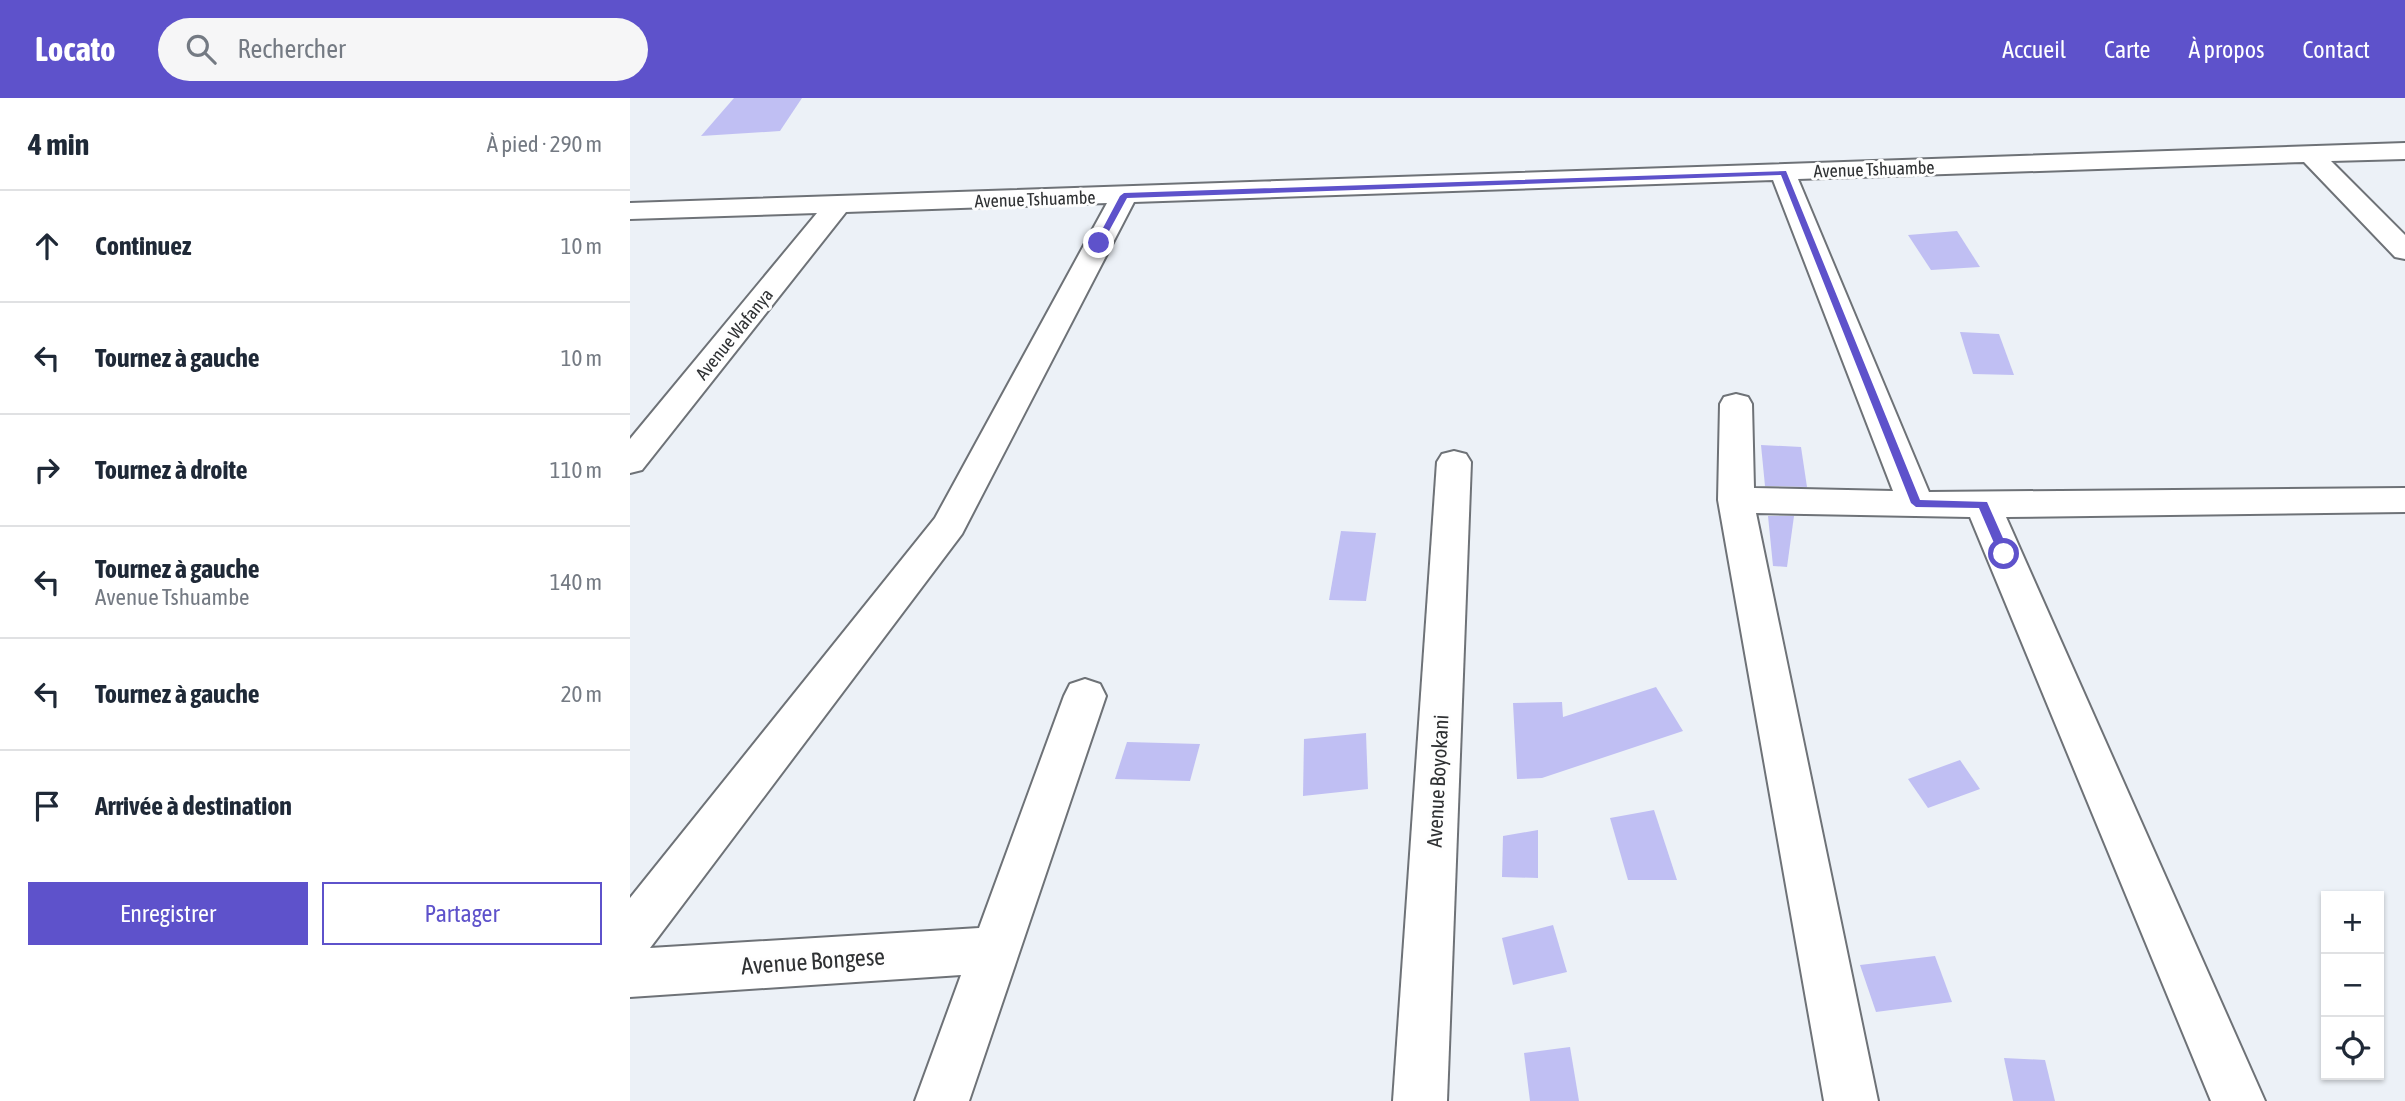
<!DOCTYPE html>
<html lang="fr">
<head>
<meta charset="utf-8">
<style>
  :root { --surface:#fff; --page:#f6f6f7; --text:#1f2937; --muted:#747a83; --line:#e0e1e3; --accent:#5e52cb }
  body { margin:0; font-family:"Asap Condensed",sans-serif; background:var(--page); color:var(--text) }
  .controls { position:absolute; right:21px; bottom:21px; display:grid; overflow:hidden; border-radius:0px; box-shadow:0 2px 5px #0004 }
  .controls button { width:63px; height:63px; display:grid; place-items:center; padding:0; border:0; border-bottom:2px solid var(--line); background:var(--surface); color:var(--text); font:35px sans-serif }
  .stop { position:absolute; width:21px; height:21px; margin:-16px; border:5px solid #5e52cb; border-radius:50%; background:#fff }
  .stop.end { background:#5e52cb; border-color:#fff; box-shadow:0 2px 7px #0008 }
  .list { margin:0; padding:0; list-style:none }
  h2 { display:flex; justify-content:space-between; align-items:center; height:91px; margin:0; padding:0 28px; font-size:30px }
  h2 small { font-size:23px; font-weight:400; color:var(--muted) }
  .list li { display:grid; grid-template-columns:46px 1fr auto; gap:21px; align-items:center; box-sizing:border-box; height:112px; padding:0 28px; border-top:2px solid var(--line) }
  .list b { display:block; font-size:26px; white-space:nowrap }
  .list p { margin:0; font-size:23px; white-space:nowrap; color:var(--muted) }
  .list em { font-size:23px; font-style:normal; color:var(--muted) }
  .actions { display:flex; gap:14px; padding:21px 28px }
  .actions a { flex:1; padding:16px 0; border:2px solid var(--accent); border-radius:0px; text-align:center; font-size:24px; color:var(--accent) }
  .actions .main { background:var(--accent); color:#fff }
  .icon { flex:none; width:38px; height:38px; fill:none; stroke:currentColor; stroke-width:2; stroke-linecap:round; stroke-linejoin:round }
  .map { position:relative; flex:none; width:1775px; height:1003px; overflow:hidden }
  header { display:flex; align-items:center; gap:42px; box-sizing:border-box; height:98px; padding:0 35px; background:var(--accent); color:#fff }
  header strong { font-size:33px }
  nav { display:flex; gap:38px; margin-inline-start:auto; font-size:24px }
  .search { width:490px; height:63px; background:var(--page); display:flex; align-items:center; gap:18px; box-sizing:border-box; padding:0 24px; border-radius:38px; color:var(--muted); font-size:26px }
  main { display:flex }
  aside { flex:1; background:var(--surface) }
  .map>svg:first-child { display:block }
</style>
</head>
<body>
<header>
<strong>Locato</strong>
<div class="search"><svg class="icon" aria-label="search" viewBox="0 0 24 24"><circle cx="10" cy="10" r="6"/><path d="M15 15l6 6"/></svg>Rechercher</div>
<nav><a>Accueil</a><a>Carte</a><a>À propos</a><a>Contact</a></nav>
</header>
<main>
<aside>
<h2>4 min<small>À pied · 290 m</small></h2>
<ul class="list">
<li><svg class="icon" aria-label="ahead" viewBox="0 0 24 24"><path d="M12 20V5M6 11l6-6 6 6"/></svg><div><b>Continuez</b></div><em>10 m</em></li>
<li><svg class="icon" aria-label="left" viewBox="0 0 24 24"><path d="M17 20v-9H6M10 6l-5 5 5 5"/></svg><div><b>Tournez à gauche</b></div><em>10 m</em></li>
<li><svg class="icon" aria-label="right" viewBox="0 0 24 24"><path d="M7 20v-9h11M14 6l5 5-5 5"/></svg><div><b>Tournez à droite</b></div><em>110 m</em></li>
<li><svg class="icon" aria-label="left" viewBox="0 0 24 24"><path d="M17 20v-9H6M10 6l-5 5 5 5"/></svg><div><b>Tournez à gauche</b><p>Avenue Tshuambe</p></div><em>140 m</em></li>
<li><svg class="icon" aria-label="left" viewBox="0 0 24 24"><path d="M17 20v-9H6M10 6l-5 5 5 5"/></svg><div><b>Tournez à gauche</b></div><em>20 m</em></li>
<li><svg class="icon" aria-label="arrive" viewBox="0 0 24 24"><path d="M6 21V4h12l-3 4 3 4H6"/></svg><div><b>Arrivée à destination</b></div></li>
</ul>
<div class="actions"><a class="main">Enregistrer</a><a>Partager</a></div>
</aside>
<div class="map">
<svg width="1775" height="1003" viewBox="0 0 1775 1003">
  <rect width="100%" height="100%" fill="#ecf1f7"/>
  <g fill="#c0bff3">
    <path d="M 104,0 L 172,0 L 150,33 L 71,38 Z"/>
    <path d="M 1327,133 L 1350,169 L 1301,172 L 1278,137 Z"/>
    <path d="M 1330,234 L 1369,236 L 1384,277 L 1343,276 Z"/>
    <path d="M 1131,347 L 1171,349 L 1177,389 L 1135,388 Z"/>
    <path d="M 1138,418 L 1164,418 L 1157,469 L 1143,468 Z"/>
    <path d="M 711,433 L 746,435 L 736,503 L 699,502 Z"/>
    <path d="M 1026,589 L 1053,633 L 912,680 L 887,681 L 883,605 L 932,604 L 933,619 Z"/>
    <path d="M 736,635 L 738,691 L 673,698 L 674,641 Z"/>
    <path d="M 497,644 L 570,646 L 560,683 L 485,681 Z"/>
    <path d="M 1330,662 L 1350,691 L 1298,710 L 1278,681 Z"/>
    <path d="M 1024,712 L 1047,782 L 998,782 L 980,720 Z"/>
    <path d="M 908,732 L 908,780 L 872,779 L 873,738 Z"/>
    <path d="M 923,827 L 937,874 L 883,887 L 872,840 Z"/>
    <path d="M 1305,858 L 1322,904 L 1246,914 L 1230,867 Z"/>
    <path d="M 940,949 L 949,1003 L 900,1003 L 894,955 Z"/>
    <path d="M 1374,960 L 1415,962 L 1425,1003 L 1383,1003 Z"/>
  </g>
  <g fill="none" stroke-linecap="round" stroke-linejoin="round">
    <defs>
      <g id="minor">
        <path d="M 1775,45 L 1775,61 L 1701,63 L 1775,137 L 1775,161 L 1765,159 L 1674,64 L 1168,81 L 1299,394 L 1775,390 L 1775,414 L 1376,419 L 1635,1003 L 1581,1003 L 1340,419 L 1126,415 L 1248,1003 L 1194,1003 L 1088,402 L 1090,306 L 1094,299 L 1106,296 L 1118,299 L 1122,306 L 1124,390 L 1263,393 L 1143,82 L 504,104 L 332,436 L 20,850 L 349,830 L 434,598 L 440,586 L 455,581 L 470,586 L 476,598 L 339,1003 L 285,1003 L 331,877 L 0,899 L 0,800 L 305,420 L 477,105 L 216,114 L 12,372 L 0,375 L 0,341 L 187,115 L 0,121 L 0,105 Z"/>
        <path d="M 824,353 L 836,356 L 841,364 L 817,1003 L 763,1003 L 807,364 L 812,356 Z"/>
      </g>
    </defs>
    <use href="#minor" stroke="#6e7277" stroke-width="4"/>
    <use href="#minor" fill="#fff" fill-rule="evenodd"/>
  </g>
  <path fill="#5e52cb" d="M 1156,73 L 1290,402 L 1357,404 L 1380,456 L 1378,459 L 1370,459 L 1349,410 L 1286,409 L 1281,405 L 1151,77 L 497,100 L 472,146 L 465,145 L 490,98 L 494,95 Z"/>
  <g text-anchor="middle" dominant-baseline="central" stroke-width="6" stroke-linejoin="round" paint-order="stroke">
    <g font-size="18" fill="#2f3133" stroke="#fefefe">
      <text transform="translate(1244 71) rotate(-2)">Avenue Tshuambe</text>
      <text transform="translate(405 101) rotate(-2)">Avenue Tshuambe</text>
      <text transform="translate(104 236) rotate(-51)">Avenue Wafanya</text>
    </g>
    <g font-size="21" fill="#2f3133" stroke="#fefefe">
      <text transform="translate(807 683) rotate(-87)">Avenue Boyokani</text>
    </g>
    <g font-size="24" fill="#2f3133" stroke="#fefefe">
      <text transform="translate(183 863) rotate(-4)">Avenue Bongese</text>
    </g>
  </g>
</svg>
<div class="controls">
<button>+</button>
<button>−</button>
<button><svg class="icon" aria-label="locate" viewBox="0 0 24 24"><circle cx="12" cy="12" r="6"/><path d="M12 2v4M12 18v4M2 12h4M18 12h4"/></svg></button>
</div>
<div class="stop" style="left:1374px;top:456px"></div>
<div class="stop end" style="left:469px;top:145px"></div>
</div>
</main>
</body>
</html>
